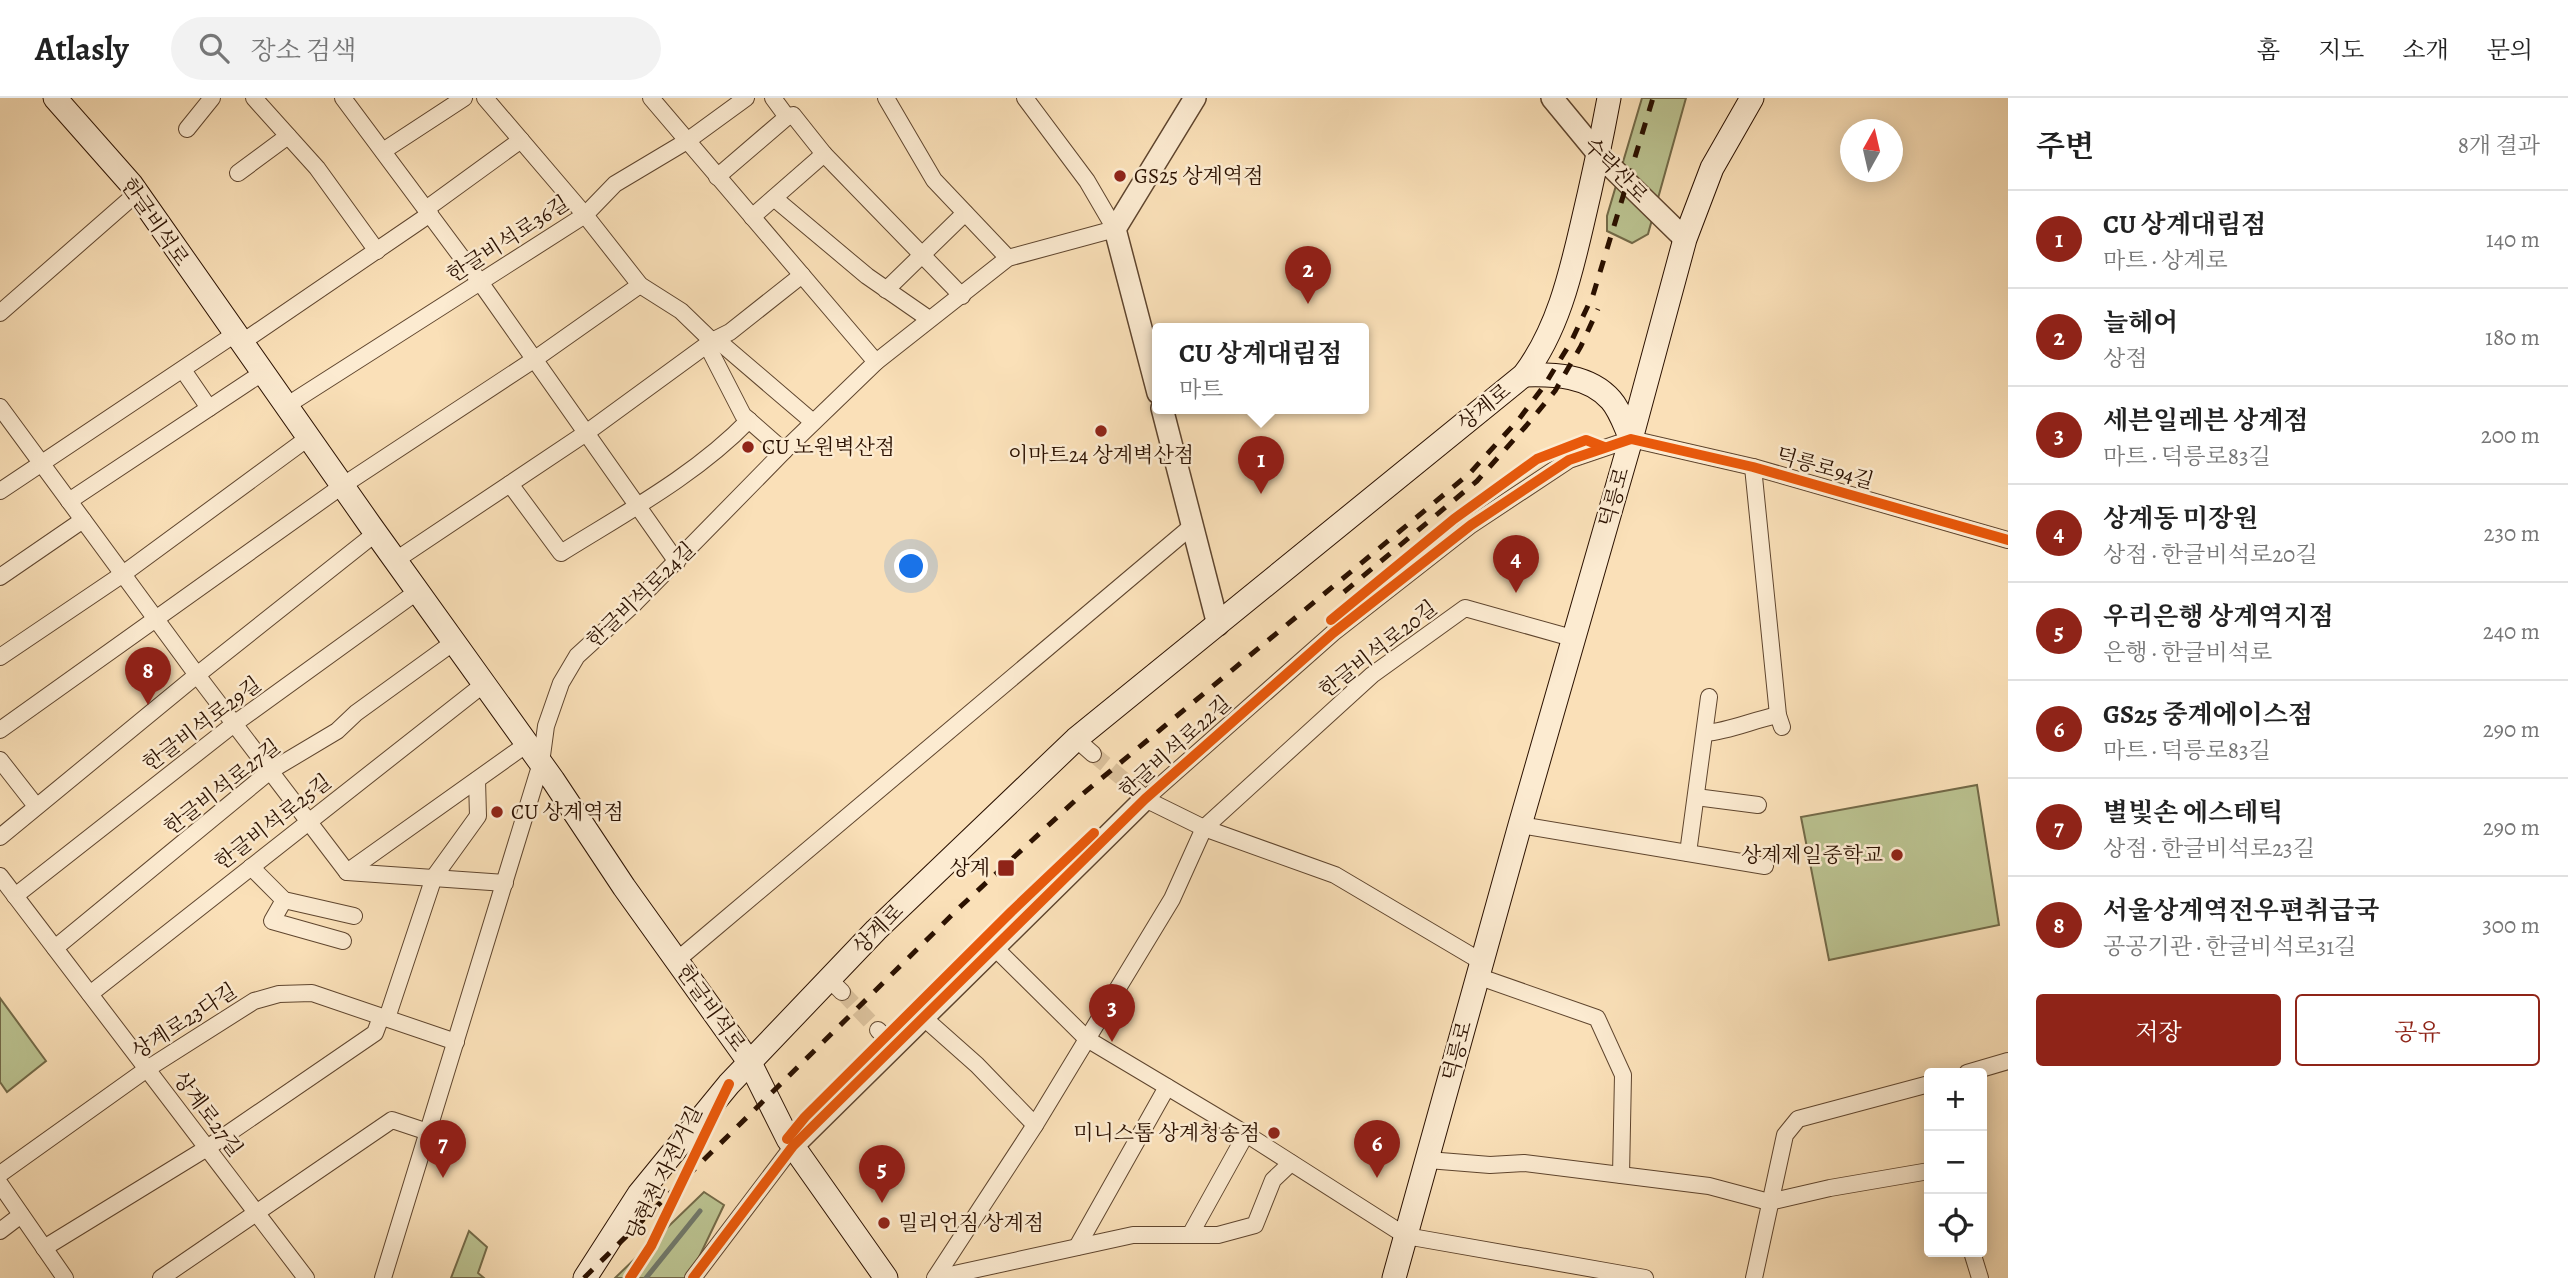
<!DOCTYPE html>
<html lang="ko">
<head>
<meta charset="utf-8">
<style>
  :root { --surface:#fff; --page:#f2f2f2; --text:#222; --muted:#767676; --line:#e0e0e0; --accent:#8f2418 }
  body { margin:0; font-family:Alegreya,"Noto Serif KR",serif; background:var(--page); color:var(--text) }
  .controls { position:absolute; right:21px; bottom:21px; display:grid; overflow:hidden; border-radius:7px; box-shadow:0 4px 18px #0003 }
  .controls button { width:63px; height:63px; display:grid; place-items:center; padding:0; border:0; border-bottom:2px solid var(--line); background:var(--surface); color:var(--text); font:35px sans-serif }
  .compass { position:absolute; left:1840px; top:21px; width:63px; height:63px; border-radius:50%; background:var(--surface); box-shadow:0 4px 18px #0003; rotate:8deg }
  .you { position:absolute; left:912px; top:469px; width:24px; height:24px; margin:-18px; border:5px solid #fff; border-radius:50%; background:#1a73e8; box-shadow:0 0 0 10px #1a73e833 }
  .badge { display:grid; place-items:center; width:46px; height:46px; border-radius:50%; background:var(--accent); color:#fff; font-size:23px; font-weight:700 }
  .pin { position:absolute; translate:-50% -58px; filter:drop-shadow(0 2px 4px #0008) }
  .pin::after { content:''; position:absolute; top:37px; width:24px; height:21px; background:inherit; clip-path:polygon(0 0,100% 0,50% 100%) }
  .popup { position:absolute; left:1152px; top:225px; width:217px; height:91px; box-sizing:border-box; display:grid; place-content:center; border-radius:7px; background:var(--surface); filter:drop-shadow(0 2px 5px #0005); font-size:23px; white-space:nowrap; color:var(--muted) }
  .popup b { font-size:26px; color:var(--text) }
  .popup::after { content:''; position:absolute; left:50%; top:100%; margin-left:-14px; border:14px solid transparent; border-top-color:var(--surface) }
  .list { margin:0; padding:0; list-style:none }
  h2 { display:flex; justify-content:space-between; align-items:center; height:91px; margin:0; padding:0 28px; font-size:30px }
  h2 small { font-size:23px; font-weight:400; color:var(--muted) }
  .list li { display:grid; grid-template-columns:46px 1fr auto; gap:21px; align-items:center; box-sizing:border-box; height:98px; padding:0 28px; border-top:2px solid var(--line) }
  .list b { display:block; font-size:26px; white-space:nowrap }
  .list p { margin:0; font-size:23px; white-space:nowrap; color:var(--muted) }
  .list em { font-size:23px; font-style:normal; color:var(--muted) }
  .actions { display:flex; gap:14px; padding:21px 28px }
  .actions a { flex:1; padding:16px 0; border:2px solid var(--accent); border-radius:7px; text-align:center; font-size:24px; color:var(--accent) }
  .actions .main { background:var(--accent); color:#fff }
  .icon { flex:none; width:38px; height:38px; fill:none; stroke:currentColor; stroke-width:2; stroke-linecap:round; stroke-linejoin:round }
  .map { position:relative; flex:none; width:2008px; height:1180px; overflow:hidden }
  header { display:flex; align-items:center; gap:42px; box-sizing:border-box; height:98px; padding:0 35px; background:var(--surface); border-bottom:2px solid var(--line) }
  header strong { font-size:33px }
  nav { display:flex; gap:38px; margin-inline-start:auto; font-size:24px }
  .search { width:490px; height:63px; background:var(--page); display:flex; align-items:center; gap:18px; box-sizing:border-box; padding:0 24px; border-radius:38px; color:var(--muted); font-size:26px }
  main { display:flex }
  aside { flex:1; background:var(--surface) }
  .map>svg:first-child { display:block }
</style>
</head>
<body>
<header>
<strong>Atlasly</strong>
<div class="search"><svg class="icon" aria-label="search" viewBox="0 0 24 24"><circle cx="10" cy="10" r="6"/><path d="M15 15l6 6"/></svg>장소 검색</div>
<nav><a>홈</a><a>지도</a><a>소개</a><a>문의</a></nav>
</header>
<main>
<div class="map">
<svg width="2008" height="1180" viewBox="0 0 2008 1180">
  <rect width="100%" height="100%" fill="#fae0b8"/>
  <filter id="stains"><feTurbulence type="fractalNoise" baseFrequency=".00286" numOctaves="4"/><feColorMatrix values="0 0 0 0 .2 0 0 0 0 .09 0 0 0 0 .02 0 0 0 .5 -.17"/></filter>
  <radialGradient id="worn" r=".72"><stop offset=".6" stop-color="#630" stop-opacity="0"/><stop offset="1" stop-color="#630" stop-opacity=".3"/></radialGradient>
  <g fill="#bbc391" stroke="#736a48" stroke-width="2">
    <path d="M 1642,0 L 1686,0 L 1648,136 L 1632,145 L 1607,133 L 1607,118 Z"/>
    <path d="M 1977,687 L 1999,827 L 1829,862 L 1801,719 Z"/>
    <path d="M 0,900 L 46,963 L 7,994 L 0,984 Z"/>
    <path d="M 704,1094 L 724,1107 L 689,1180 L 615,1180 Z"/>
    <path d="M 469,1133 L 487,1149 L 478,1175 L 484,1180 L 451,1180 Z"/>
  </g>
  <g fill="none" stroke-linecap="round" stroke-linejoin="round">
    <path stroke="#70786a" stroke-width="5" d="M 646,1180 L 700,1113"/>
    <g stroke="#dbc19c" stroke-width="16" stroke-dasharray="16 8" stroke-linecap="butt">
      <path d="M 1093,656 L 1135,691"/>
      <path d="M 842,894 L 878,932"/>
    </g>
    <defs>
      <g id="minor">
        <path d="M 254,0 L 317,70 L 377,153"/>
        <path d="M 343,0 L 480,184 L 677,464"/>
        <path d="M 485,0 L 585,117 L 640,187 L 681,213 L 712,243"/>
        <path d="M 651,0 L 876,264"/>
        <path d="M 773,0 L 787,19"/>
        <path d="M 886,0 L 934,82 L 1008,160"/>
        <path d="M 187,31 L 212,0"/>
        <path d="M 383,53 L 464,0"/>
        <path d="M 238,75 L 288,38"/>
        <path d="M 717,79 L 787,19 L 793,17 L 824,56 L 962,198"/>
        <path d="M 774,100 L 867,178 L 929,221"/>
        <path d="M 426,111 L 521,42"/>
        <path d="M 752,119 L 824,56"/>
        <path d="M 886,192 L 965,115"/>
        <path d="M 0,215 L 137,95"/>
        <path d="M 716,241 L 813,324"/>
        <path d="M 241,245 L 430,116"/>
        <path d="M 707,247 L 743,317 L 784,353"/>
        <path d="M 183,272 L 209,310"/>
        <path d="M 286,308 L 585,117 L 615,86 L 687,43 L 746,0"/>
        <path d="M 0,309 L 197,577 L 347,774 L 505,785"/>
        <path d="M 1753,369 L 1778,617 L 1782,629"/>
        <path d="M 510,386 L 561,455 C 625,415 696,377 749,322"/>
        <path d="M 0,393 L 235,236"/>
        <path d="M 69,403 L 262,275"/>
        <path d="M 396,462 L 586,335 L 712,243 L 730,234 L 802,177"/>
        <path d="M 0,479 L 83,422"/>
        <path d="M 0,559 L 123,476 L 308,340"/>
        <path d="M 0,632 L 342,388 L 535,261 L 640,187"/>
        <path d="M 1705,635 C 1730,633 1753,622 1778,617"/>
        <path d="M 1076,641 L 1093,656"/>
        <path d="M 0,662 L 36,708"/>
        <path d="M 1135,691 L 1145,701 L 1204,730 L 1335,777 L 1482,864"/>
        <path d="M 1696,699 L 1758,707"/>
        <path d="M 1145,701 L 1333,535 L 1471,427 L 1569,362 L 1631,341 L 1753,369 L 2008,442"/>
        <path d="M 1520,727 L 1765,768"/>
        <path d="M 0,739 L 197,577 L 376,435"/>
        <path d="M 1688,755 L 1709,599"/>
        <path d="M 251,769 L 284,802 L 354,818"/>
        <path d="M 347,774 L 527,646"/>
        <path d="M 0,778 L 306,1180"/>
        <path d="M 15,798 L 234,626 L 418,493"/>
        <path d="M 284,802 L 272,823 L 343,843"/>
        <path d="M 55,850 L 270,673 L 337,633 L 356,615 L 454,544"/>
        <path d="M 995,850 L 1087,941 L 1246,1036 L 1406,1138 L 1645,1180"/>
        <path d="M 676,863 L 1192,428"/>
        <path d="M 1477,878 L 1597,920 L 1623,977 L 1621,1077"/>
        <path d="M 829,881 L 842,894"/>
        <path d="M 90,896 L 484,586"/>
        <path d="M 387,920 L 434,779 L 478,718 L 477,682"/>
        <path d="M 924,920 L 977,967 L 1035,1027"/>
        <path d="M 878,932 L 894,949"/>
        <path d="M 1967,975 L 2008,963"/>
        <path d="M 1428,1062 L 1490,1067 L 1524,1065 L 1709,1088 L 1769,1104 L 1830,1090 L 1929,1073"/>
        <path d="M 0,1076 L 147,971 L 254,903 L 279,896 L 312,895 L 456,944"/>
        <path d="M 0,1086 L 65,1180"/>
        <path d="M 0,1133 L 21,1117"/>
        <path d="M 1190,1137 L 1246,1036"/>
        <path d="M 1077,1149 L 1167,989"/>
        <path d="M 44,1150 L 207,1050 L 375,935 L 381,919"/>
        <path d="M 1972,1154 L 1980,1180"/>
        <path d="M 161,1180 L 392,1022 L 428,1034"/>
        <path d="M 383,1180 L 541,665 L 546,628 L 561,585 L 577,558 L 635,505 L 790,347 L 876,264 L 1008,160 L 1115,131 L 1087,83 L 1025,0"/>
        <path d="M 693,1180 L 793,1048"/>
        <path d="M 935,1180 L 1035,1027 L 1172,801 L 1204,730 L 1372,577 L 1465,510 L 1572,540"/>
        <path d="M 936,1180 L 1133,1137 L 1218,1137 L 1255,1127 L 1273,1082 L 1291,1065"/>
        <path d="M 1754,1180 L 1785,1037 L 1798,1021 L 1929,986"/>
      </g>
      <g id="tertiary">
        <path d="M 1552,0 L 1599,57 L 1685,141"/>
        <path d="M 1158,295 L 1115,131 L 1195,0"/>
        <path d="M 1162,310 L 1218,527"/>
        <path d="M 793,1048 L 1145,701"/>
      </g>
      <g id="secondary">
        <path d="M 55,0 L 131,86 L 370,427 L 553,682 L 624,789 L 750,965 L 788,1041 L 886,1180"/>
        <path d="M 1524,277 C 1554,276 1589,277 1611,302 C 1620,312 1625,328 1631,341"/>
        <path d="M 585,1180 L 639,1096 L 729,986 L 876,832 L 1076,641 L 1524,277 C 1557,233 1570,179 1582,127 C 1592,85 1601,43 1609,0"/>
        <path d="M 1394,1180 L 1520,727 L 1631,341 L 1685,141 L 1712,70 L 1752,0"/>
      </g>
    </defs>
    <use href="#minor" stroke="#5f452e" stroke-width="18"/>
    <use href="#tertiary" stroke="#5f452e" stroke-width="24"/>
    <use href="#secondary" stroke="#2b1100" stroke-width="25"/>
    <use href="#minor" stroke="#fcebd1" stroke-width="16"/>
    <use href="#tertiary" stroke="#fcebd1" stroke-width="21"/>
    <use href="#secondary" stroke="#fcebd1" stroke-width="23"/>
    <g stroke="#2b1100" stroke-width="5" stroke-dasharray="12 12" stroke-linecap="butt">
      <path d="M 1344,494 L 1477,383 L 1526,328 L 1555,293 L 1581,248 L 1598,211"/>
      <path d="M 584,1180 L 961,808 L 1079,699 L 1470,375 L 1519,321 L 1544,288 L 1571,244 L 1593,197 L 1653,0"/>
    </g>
    <defs>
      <g id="cycleway">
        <path d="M 1331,522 L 1454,421 L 1537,361 L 1586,342 L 1604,349"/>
        <path d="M 787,1041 L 805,1019 L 1012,813 L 1094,735"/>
        <path d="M 630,1180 L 651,1148 L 729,986"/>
        <path d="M 693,1180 L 793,1048 L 1145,701 L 1333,535 L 1471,427 L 1569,362 L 1631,341 L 1753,369 L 2008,442"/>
      </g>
    </defs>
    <use href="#cycleway" stroke="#fcebd1" stroke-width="15"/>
    <use href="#cycleway" stroke="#e8590c" stroke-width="10"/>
  </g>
  <g fill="#8f2418" stroke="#fcebd1" stroke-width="2.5">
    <circle cx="1120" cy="78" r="7"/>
    <circle cx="1101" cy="333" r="7"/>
    <circle cx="748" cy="349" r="7"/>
    <circle cx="497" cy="714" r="7"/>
    <circle cx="1897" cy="757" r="7"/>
    <rect x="997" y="761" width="18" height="18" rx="3.5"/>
    <circle cx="1274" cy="1035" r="7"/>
    <circle cx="884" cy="1125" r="7"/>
  </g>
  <g text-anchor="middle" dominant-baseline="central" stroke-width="5" stroke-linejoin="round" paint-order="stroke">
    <g font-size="21" fill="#2b1100" stroke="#fcebd1">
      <text transform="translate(1616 72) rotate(46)">수락산로</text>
      <text transform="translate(155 124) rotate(55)">한글비석로</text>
      <text transform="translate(508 141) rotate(-33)">한글비석로36길</text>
      <text transform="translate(1484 309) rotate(-39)">상계로</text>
      <text transform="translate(1825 370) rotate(16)">덕릉로94길</text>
      <text transform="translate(1614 399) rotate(-74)">덕릉로</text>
      <text transform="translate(641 497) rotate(-44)">한글비석로24길</text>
      <text transform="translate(1378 551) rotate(-38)">한글비석로20길</text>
      <text transform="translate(202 626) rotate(-37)">한글비석로29길</text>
      <text transform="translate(1175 649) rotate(-42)">한글비석로22길</text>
      <text transform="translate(222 689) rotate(-38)">한글비석로27길</text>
      <text transform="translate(273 724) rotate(-38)">한글비석로25길</text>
      <text transform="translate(878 831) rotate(-45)">상계로</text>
      <text transform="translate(711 910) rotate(54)">한글비석로</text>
      <text transform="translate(184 923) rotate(-33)">상계로23다길</text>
      <text transform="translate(1457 953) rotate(-75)">덕릉로</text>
      <text transform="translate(208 1016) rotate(53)">상계로27길</text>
      <text transform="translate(664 1075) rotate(-64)">당현천 자전거길</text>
    </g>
    <g font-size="21" fill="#2b1100" stroke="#fcebd1" text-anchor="start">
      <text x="1134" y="78">GS25 상계역점</text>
      <text x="762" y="349">CU 노원벽산점</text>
      <text x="1101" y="357" text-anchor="middle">이마트24 상계벽산점</text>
      <text x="511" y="714">CU 상계역점</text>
      <text x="1883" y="757" text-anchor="end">상계제일중학교</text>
      <text x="990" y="770" text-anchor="end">상계</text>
      <text x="1260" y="1035" text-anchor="end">미니스톱 상계청송점</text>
      <text x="898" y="1125">밀리언짐 상계점</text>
    </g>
  </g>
  <rect width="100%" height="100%" filter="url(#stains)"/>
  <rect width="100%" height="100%" fill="url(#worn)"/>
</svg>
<div class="controls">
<button>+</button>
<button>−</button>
<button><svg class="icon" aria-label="locate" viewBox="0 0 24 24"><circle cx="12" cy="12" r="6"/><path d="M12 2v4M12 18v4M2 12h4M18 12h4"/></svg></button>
</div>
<svg class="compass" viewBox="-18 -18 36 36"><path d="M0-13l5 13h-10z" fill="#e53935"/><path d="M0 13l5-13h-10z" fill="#767676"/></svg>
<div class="you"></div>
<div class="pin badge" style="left:1261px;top:396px">1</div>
<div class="popup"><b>CU 상계대림점</b>마트</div>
<div class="pin badge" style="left:1308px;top:206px">2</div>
<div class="pin badge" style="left:1112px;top:944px">3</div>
<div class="pin badge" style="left:1516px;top:495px">4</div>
<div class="pin badge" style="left:882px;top:1105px">5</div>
<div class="pin badge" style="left:1377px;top:1080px">6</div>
<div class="pin badge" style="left:443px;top:1080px">7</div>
<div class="pin badge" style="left:148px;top:607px">8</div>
</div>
<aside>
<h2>주변<small>8개 결과</small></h2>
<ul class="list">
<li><span class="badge">1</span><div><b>CU 상계대림점</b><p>마트 · 상계로</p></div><em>140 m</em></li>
<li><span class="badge">2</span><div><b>늘헤어</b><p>상점</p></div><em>180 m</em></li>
<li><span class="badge">3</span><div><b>세븐일레븐 상계점</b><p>마트 · 덕릉로83길</p></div><em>200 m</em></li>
<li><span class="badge">4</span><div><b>상계동 미장원</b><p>상점 · 한글비석로20길</p></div><em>230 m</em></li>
<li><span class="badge">5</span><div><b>우리은행 상계역지점</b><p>은행 · 한글비석로</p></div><em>240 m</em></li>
<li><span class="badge">6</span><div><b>GS25 중계에이스점</b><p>마트 · 덕릉로83길</p></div><em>290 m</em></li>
<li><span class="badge">7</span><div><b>별빛손 에스테틱</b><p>상점 · 한글비석로23길</p></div><em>290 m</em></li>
<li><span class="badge">8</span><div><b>서울상계역전우편취급국</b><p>공공기관 · 한글비석로31길</p></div><em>300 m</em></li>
</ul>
<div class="actions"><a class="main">저장</a><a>공유</a></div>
</aside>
</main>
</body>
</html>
